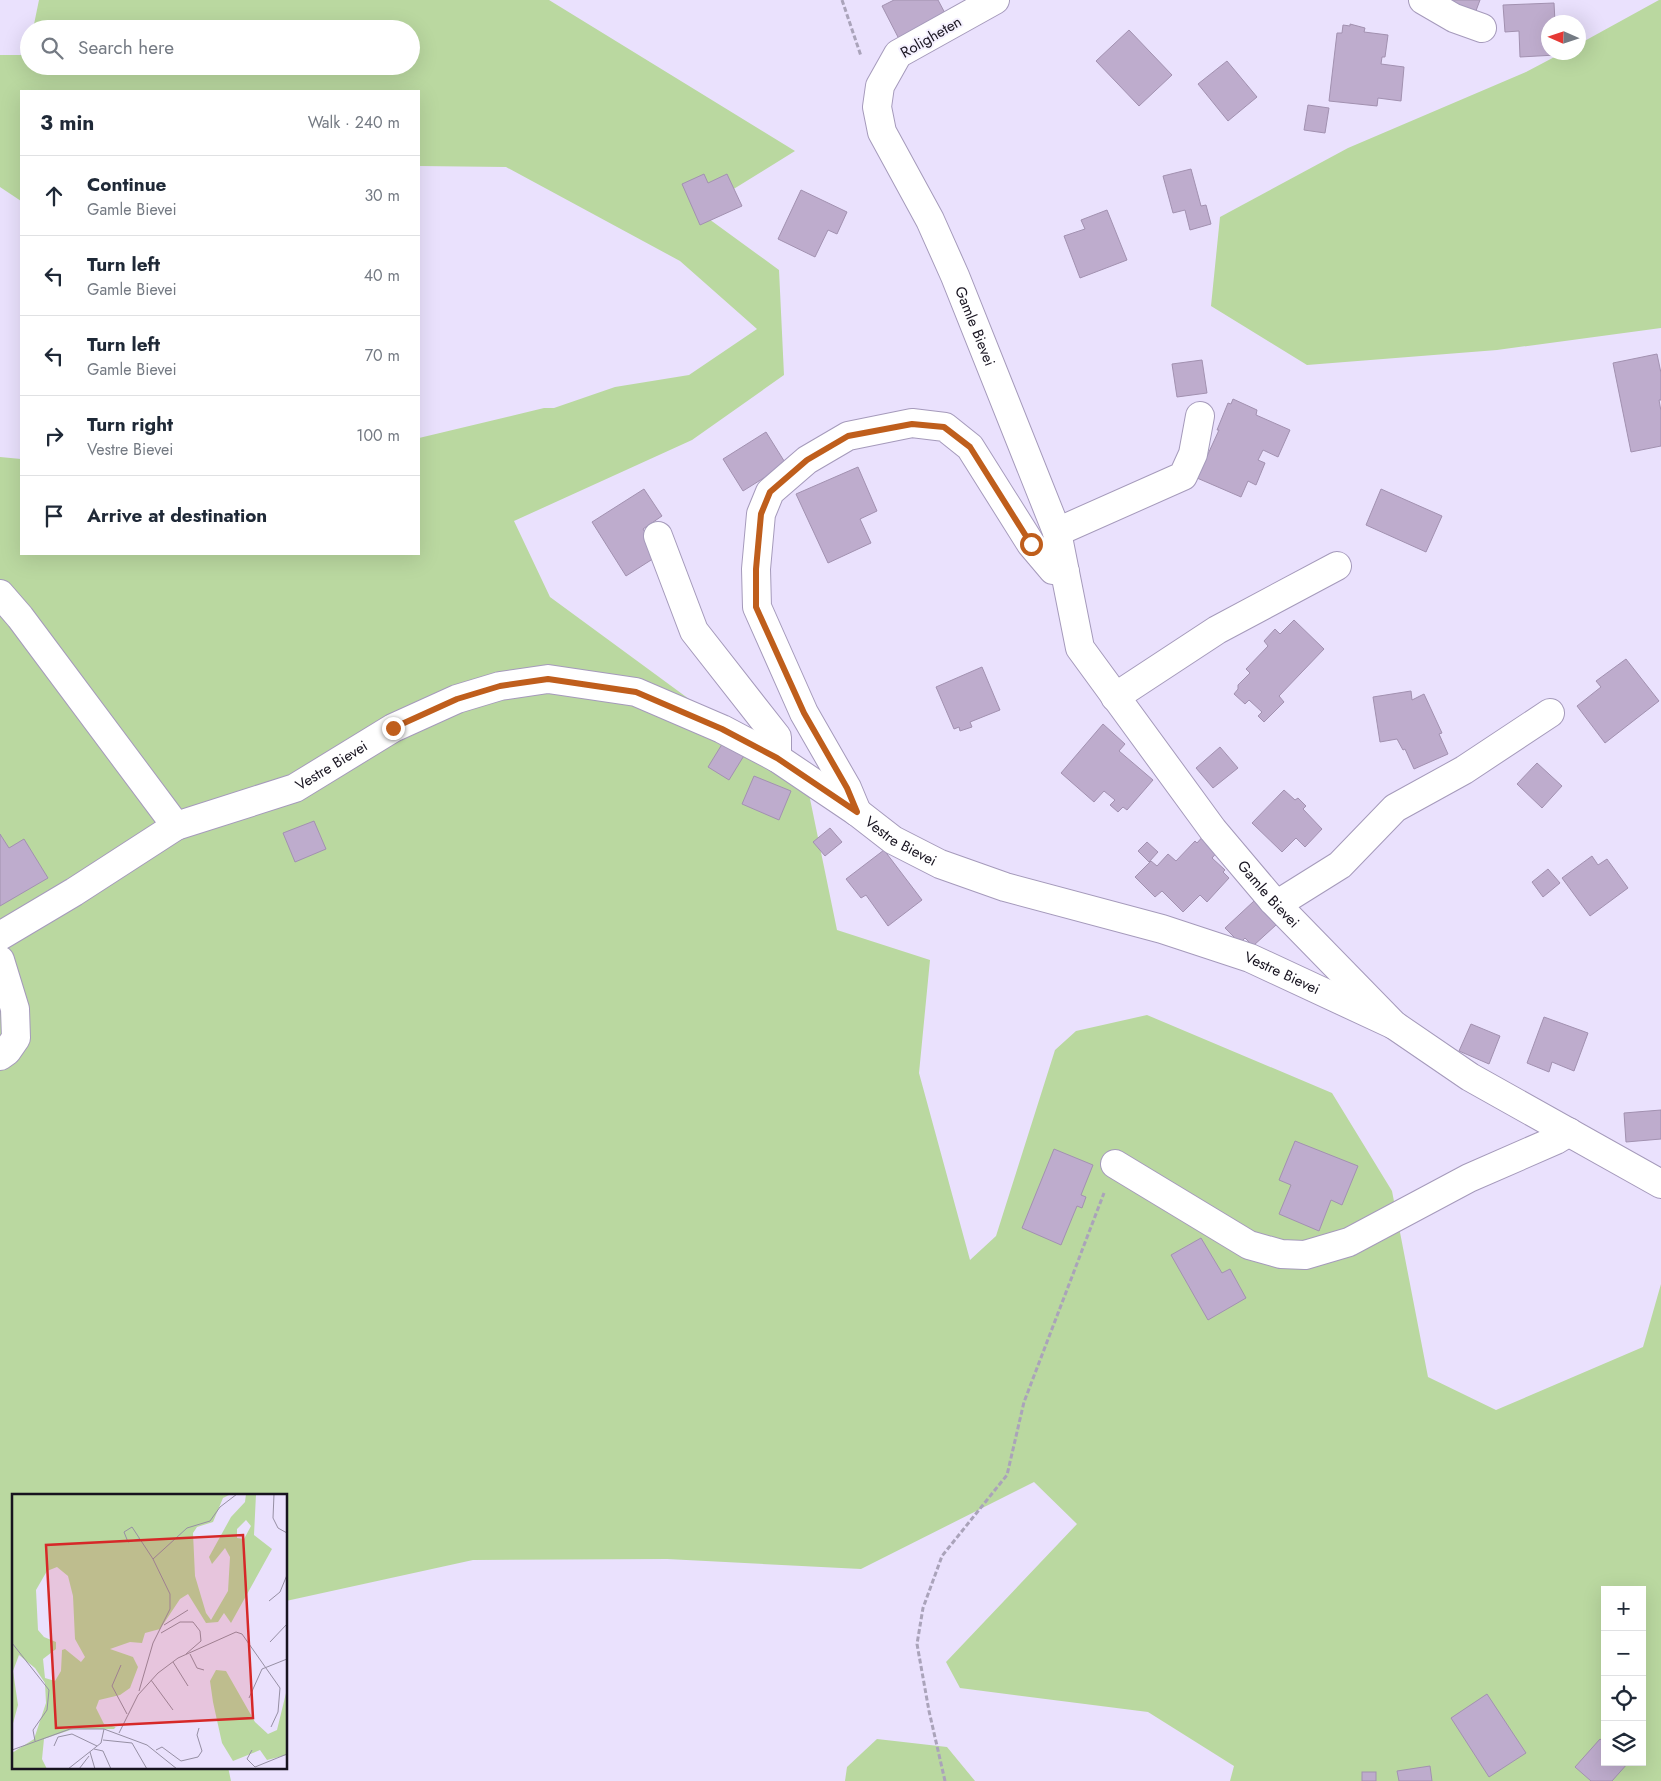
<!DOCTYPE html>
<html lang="en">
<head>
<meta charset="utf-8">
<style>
  :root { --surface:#fff; --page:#f2f2f3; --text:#1f2937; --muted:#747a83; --line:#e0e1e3 }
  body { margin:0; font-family:Jost,sans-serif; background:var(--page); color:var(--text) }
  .controls { position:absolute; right:15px; bottom:15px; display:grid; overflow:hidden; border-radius:0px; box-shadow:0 5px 20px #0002 }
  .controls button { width:45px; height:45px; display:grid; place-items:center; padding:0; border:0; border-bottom:1px solid var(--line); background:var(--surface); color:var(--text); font:25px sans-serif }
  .compass { position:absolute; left:1541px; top:15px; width:45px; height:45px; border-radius:50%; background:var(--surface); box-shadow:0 5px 20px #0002; rotate:273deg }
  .stop { position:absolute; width:15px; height:15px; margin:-11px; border:4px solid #bf5e1c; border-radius:50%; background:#fff }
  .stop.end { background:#bf5e1c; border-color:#fff; box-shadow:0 1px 5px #0008 }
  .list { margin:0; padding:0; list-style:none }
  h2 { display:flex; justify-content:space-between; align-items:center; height:65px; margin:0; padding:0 20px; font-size:21px }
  h2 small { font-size:16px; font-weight:400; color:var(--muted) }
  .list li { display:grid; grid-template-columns:32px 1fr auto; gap:15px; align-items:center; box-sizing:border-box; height:80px; padding:0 20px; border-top:1px solid var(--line) }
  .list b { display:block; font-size:19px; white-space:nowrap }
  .list p { margin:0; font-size:16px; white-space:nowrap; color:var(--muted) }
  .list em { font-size:16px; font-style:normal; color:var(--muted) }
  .icon { flex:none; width:28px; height:28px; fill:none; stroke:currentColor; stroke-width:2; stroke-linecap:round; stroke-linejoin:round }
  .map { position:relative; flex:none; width:1661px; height:1781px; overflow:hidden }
  .search { position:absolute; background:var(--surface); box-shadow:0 5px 20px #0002; left:20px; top:20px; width:400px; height:55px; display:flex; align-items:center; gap:12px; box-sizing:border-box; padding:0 18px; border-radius:28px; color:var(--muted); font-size:19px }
  .panel { position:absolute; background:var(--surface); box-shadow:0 5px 20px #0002; left:20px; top:90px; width:400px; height:465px; border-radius:0px }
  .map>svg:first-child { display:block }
</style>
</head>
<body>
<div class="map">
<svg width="1661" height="1781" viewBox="0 0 1661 1781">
  <rect width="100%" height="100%" fill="#eae1fd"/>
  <g fill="#bad8a0" fill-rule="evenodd">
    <path d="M 39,0 L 549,0 L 795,151 L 698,211 L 779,270 L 784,375 L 692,440 L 514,521 L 550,597 L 704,710 L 809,794 L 837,930 L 930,960 L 919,1073 L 970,1260 L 996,1236 L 1055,1050 L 1076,1031 L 1147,1015 L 1332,1093 L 1392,1191 L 1428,1377 L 1496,1410 L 1643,1347 L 1661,1284 L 1661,1781 L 1230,1781 L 1234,1766 L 1148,1712 L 960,1688 L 946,1662 L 1077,1524 L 1034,1482 L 861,1569 L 667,1559 L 473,1560 L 286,1601 L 286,1495 L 14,1495 L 14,1767 L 228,1767 L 231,1781 L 0,1781 L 0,457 L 21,459 L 21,554 L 419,554 L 419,438 L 544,408 L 554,408 L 615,387 L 689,375 L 757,329 L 680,261 L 506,167 L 419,166 L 419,91 L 21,91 L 21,201 L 0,187 L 0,55 L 28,55 L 29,52 L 29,66 L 411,66 L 411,29 L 33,29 ZM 1605,1590 L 1642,1590 L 1642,1762 L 1605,1762 Z"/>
    <path d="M 1659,0 L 1661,0 L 1661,328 L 1497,350 L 1307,365 L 1211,306 L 1220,217 L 1348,148 L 1526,72 L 1562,53 L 1578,52 L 1579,44 Z"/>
    <path d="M 877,1739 L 947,1747 L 975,1781 L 845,1781 L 847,1767 Z"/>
  </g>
  <g fill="#beaccd" stroke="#a291b0">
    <path d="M 894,0 L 938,0 L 946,15 L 899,39 L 882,6 Z"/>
    <path d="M 1438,0 L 1480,0 L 1474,16 Z"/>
    <path d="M 1554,3 L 1555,22 L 1548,22 L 1548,52 L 1556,52 L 1556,55 L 1520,57 L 1519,31 L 1505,32 L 1503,5 Z"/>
    <path d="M 1350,24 L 1365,28 L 1364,32 L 1388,35 L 1385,57 L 1382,57 L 1381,64 L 1404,67 L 1401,101 L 1378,98 L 1377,106 L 1329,101 L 1337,33 L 1342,33 L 1343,25 L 1350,26 Z"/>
    <path d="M 1129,30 L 1172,75 L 1139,106 L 1096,61 Z"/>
    <path d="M 1227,61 L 1257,97 L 1228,121 L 1198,84 Z"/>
    <path d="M 1308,105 L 1329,108 L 1325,133 L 1304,130 Z"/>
    <path d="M 1191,169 L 1201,206 L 1206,205 L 1211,224 L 1190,230 L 1185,210 L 1173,213 L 1163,176 Z"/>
    <path d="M 704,174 L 708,183 L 727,174 L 742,206 L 700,225 L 682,184 Z"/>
    <path d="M 801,190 L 847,212 L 837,234 L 828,230 L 815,257 L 778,239 Z"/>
    <path d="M 1107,210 L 1127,260 L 1080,278 L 1064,236 L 1085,229 L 1081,220 Z"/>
    <path d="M 1657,354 L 1661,373 L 1661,400 L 1659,400 L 1661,411 L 1661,446 L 1631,452 L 1613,363 Z"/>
    <path d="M 1202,360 L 1207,393 L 1177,397 L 1172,364 Z"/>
    <path d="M 1233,399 L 1257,410 L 1256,415 L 1290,430 L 1278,457 L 1263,450 L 1258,460 L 1265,463 L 1256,485 L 1248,481 L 1241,497 L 1197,478 L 1219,430 L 1217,430 L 1228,403 L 1231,404 Z"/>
    <path d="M 766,432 L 786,464 L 743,491 L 723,459 Z"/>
    <path d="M 858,467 L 877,511 L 860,519 L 871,543 L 828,563 L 796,494 Z"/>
    <path d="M 644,489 L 662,516 L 643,529 L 659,555 L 626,576 L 592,522 Z"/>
    <path d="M 1381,489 L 1442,516 L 1426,552 L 1366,525 Z"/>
    <path d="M 1294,620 L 1324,649 L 1279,696 L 1284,702 L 1264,722 L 1258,716 L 1262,712 L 1249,700 L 1245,704 L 1234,694 L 1238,689 L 1238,685 L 1250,673 L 1246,669 L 1268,646 L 1264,641 L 1275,629 L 1280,634 Z"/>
    <path d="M 1626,659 L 1659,701 L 1605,743 L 1577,706 L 1601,687 L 1596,681 Z"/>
    <path d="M 982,667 L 1000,710 L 970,722 L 972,727 L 960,731 L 959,727 L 954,729 L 936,687 Z"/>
    <path d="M 1411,691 L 1412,700 L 1424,694 L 1442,733 L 1439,734 L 1448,754 L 1414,769 L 1405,749 L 1403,750 L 1397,739 L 1380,742 L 1373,697 Z"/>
    <path d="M 1103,724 L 1125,744 L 1119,751 L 1153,780 L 1127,810 L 1123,807 L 1118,812 L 1110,805 L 1115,800 L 1104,791 L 1094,802 L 1061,773 Z"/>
    <path d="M 724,741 L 745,754 L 729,780 L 708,767 Z"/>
    <path d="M 1220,747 L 1238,768 L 1213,788 L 1196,768 Z"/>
    <path d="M 1537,763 L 1562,786 L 1542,808 L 1517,784 Z"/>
    <path d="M 754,776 L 791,791 L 779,820 L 742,804 Z"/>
    <path d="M 1284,790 L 1295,800 L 1298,798 L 1306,806 L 1303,809 L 1322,829 L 1305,847 L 1296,838 L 1282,852 L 1252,823 Z"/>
    <path d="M 314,821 L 326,849 L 295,862 L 283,833 Z"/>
    <path d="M 830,828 L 842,842 L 825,856 L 813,842 Z"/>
    <path d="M 0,834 L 9,848 L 24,839 L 48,878 L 0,906 Z"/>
    <path d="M 1205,834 L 1220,849 L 1212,858 L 1225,870 L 1223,872 L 1229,878 L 1207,902 L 1200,895 L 1183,912 L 1162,891 L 1155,897 L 1135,877 L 1151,861 L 1157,866 L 1168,854 L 1176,861 L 1195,841 L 1197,843 Z"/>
    <path d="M 1147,842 L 1158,852 L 1149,862 L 1138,851 Z"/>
    <path d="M 884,850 L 922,900 L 888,926 L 866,895 L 861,898 L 846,879 Z"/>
    <path d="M 1592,856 L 1598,865 L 1607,859 L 1628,888 L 1590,916 L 1562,878 Z"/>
    <path d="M 1548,869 L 1560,883 L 1543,897 L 1532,882 Z"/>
    <path d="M 1254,901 L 1276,925 L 1253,946 L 1245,938 L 1240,943 L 1225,928 Z"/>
    <path d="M 1544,1017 L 1588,1033 L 1574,1071 L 1552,1062 L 1549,1072 L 1527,1063 Z"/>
    <path d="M 1471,1024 L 1500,1036 L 1489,1064 L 1459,1051 Z"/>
    <path d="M 1661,1110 L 1661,1139 L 1626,1142 L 1624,1113 Z"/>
    <path d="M 1295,1141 L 1358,1166 L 1342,1205 L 1331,1200 L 1319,1231 L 1279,1214 L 1291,1185 L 1279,1180 Z"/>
    <path d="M 1054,1149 L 1093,1165 L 1081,1195 L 1086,1197 L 1082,1208 L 1077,1206 L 1061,1245 L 1022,1228 Z"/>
    <path d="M 1201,1238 L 1222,1273 L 1230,1269 L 1246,1298 L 1208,1320 L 1171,1255 Z"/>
    <path d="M 1487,1694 L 1526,1753 L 1489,1777 L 1451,1718 Z"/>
    <path d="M 1600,1739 L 1605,1743 L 1605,1762 L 1628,1763 L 1612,1781 L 1591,1781 L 1575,1767 Z"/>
    <path d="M 1430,1766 L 1432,1781 L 1399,1781 L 1397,1771 Z"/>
    <rect x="1362" y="1772" width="14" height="9"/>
  </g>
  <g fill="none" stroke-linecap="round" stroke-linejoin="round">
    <defs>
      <g id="minor">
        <path id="s1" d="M 995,0 L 898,54 L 880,86 L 877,107 L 882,132 L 930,220 L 955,276 L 1057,532 L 1080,648 L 1213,830 L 1273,901 L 1394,1025 L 1470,1077 L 1661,1184"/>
        <path d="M 1423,0 L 1454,18 L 1482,28"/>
        <path d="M 1057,532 L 1183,476 L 1193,454 L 1200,416"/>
        <path d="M 658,536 L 694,631 L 777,737 L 777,758"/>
        <path id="s2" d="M 0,594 L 20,617 L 176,826 L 295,788 L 393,728 L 457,699 L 500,686 L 548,679 L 636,692 L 722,729 L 777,758 L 857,812 L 893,840 L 940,864 L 1005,887 L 1162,929 L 1250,958 L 1394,1025"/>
        <path d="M 1115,697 L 1217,630 L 1337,566"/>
        <path d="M 857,812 L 847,788 L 804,713 L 757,607 L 756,569 L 761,514 L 770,492 L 807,460 L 848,436 L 912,423 L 945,427 L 970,447 L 1031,544 L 1053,570 L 1065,572"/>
        <path d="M 1273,901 L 1284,900 L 1340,865 L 1395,808 L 1464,770 L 1550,713"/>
        <path d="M 0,936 L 74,892 L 176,826"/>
        <path d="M 0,960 L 15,1009 L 16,1038 L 7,1051 L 0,1056"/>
        <path d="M 1115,1164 L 1249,1245 L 1281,1254 L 1305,1255 L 1349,1242 L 1469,1178 L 1556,1140 L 1569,1132"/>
      </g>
    </defs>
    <use href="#minor" stroke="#a59abb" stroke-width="30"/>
    <g stroke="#aaa3ba" stroke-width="3" stroke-dasharray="5 2.5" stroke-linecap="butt">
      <path d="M 842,0 L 861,56"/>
      <path d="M 945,1781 L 929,1711 L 917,1644 L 923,1608 L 942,1556 L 1007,1475 L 1024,1402 L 1104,1193"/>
    </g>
    <use href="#minor" stroke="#fff" stroke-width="28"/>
  </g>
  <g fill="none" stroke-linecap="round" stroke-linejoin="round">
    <path stroke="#bf5e1c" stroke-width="6" d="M 393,728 L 457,699 L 500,686 L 548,679 L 636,692 L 722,729 L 777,758 L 857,812 L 847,788 L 804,713 L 756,607 L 756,569 L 761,514 L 770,492 L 807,460 L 848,436 L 912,424 L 944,427 L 970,447 L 1031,544"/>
  </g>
  <g text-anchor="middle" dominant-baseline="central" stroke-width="4" stroke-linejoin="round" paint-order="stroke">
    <g font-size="15" fill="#17131f" stroke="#f5f1ff">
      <text transform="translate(931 37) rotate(-30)">Roligheten</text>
      <text stroke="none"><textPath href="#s1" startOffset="410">Gamle Bievei</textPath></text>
      <text stroke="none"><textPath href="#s2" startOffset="459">Vestre Bievei</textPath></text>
      <text stroke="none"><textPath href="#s2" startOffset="1089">Vestre Bievei</textPath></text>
      <text stroke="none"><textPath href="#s1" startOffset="1060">Gamle Bievei</textPath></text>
      <text stroke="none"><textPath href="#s2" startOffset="1494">Vestre Bievei</textPath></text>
    </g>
  </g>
  <g transform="translate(12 1494)">
    <rect width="275" height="275" fill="#eae1fd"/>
    <path d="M 0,0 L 219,0 L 211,4 L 201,28 L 185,33 L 181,39 L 183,82 L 194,119 L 199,126 L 216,97 L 218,63 L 213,54 L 200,70 L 197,63 L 219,23 L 233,8 L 234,0 L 244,0 L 242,41 L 260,55 L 219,129 L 212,119 L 206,128 L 194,129 L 176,100 L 168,105 L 148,135 L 133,139 L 130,149 L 118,148 L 98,155 L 121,163 L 126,173 L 118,194 L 108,201 L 87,206 L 84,214 L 92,230 L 104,233 L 112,224 L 102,235 L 61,235 L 32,245 L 30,265 L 35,275 L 0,275 L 0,259 L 22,245 L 34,209 L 33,189 L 23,174 L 7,161 L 1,177 L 6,211 L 0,233 ZM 234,26 L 239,32 L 232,45 L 225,44 L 225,35 ZM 45,73 L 56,82 L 61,102 L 63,145 L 73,163 L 69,168 L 53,155 L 50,156 L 49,177 L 43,187 L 33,184 L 31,165 L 44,155 L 44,148 L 32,143 L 26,136 L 24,96 L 35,77 ZM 204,176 L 214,177 L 243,228 L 256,240 L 265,236 L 275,195 L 275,261 L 255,266 L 248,256 L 221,267 L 210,249 L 201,208 L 198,187 Z" fill="#bad8a0" fill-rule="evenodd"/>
    <path fill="none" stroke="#968fa4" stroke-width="1" d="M 262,0 L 261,24 L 266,34 L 275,39M 127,45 L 116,48 L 112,38 L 120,33 L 141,65M 257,107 L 268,98 L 275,81M 152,131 L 176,116M 149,139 L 168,128 L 181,128 L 188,137 L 189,147 L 174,160M 258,148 L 275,130M 0,149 L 37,196 L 35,216 L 21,236 L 23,247M 178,160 L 185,174 L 192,176M 161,168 L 176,192M 109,171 L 100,192 L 115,220M 139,186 L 161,216M 127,197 L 141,149 L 158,115 L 158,100 L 141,65 L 175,34 L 198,27 L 208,13 L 225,0M 237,204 L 250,175 L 275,165M 107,239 L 126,201 L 146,179 L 166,164 L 224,138 L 230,140 L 268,194 L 266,218 L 259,233M 91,246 L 120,249 L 135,275M 42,252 L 46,243 L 60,240 L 85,252M 82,255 L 91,257 L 99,275M 0,256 L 58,235 L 92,235 L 135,251 L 165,275M 144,256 L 150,253 L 169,267 L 186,263 L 190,257 L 185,241 L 187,234M 240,256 L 235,265 L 243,273 L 275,260M 78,258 L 83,275M 56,275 L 89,249 L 92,235M 67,275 L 77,262"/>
    <path fill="#d62828" fill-opacity="0.15" stroke="#d62828" stroke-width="2.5" d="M 231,41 L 241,224 L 44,234 L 34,51 Z"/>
    <rect width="275" height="275" fill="none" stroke="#17131f" stroke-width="2.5"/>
  </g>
</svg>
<div class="controls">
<button>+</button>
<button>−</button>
<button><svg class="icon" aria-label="locate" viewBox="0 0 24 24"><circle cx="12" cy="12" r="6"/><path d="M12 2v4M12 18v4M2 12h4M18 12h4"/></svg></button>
<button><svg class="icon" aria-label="layers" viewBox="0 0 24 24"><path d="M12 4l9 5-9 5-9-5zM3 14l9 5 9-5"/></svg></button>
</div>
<svg class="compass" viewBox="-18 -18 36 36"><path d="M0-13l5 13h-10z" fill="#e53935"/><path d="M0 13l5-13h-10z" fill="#747a83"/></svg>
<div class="stop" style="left:1031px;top:544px"></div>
<div class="stop end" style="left:393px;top:728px"></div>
<div class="search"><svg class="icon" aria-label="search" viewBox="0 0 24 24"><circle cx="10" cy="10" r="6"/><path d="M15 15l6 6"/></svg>Search here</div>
<section class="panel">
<h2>3 min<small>Walk · 240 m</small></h2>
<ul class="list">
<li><svg class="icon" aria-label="ahead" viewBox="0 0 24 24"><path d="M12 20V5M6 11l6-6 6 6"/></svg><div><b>Continue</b><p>Gamle Bievei</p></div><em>30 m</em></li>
<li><svg class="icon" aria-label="left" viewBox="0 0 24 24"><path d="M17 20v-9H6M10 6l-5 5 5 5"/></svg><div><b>Turn left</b><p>Gamle Bievei</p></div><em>40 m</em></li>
<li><svg class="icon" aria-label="left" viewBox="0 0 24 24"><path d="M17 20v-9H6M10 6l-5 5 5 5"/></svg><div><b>Turn left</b><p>Gamle Bievei</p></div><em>70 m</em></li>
<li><svg class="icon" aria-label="right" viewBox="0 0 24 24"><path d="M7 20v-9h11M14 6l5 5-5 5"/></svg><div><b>Turn right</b><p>Vestre Bievei</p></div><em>100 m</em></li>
<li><svg class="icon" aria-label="arrive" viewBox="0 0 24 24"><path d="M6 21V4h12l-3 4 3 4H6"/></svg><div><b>Arrive at destination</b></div></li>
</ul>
</section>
</div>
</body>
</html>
